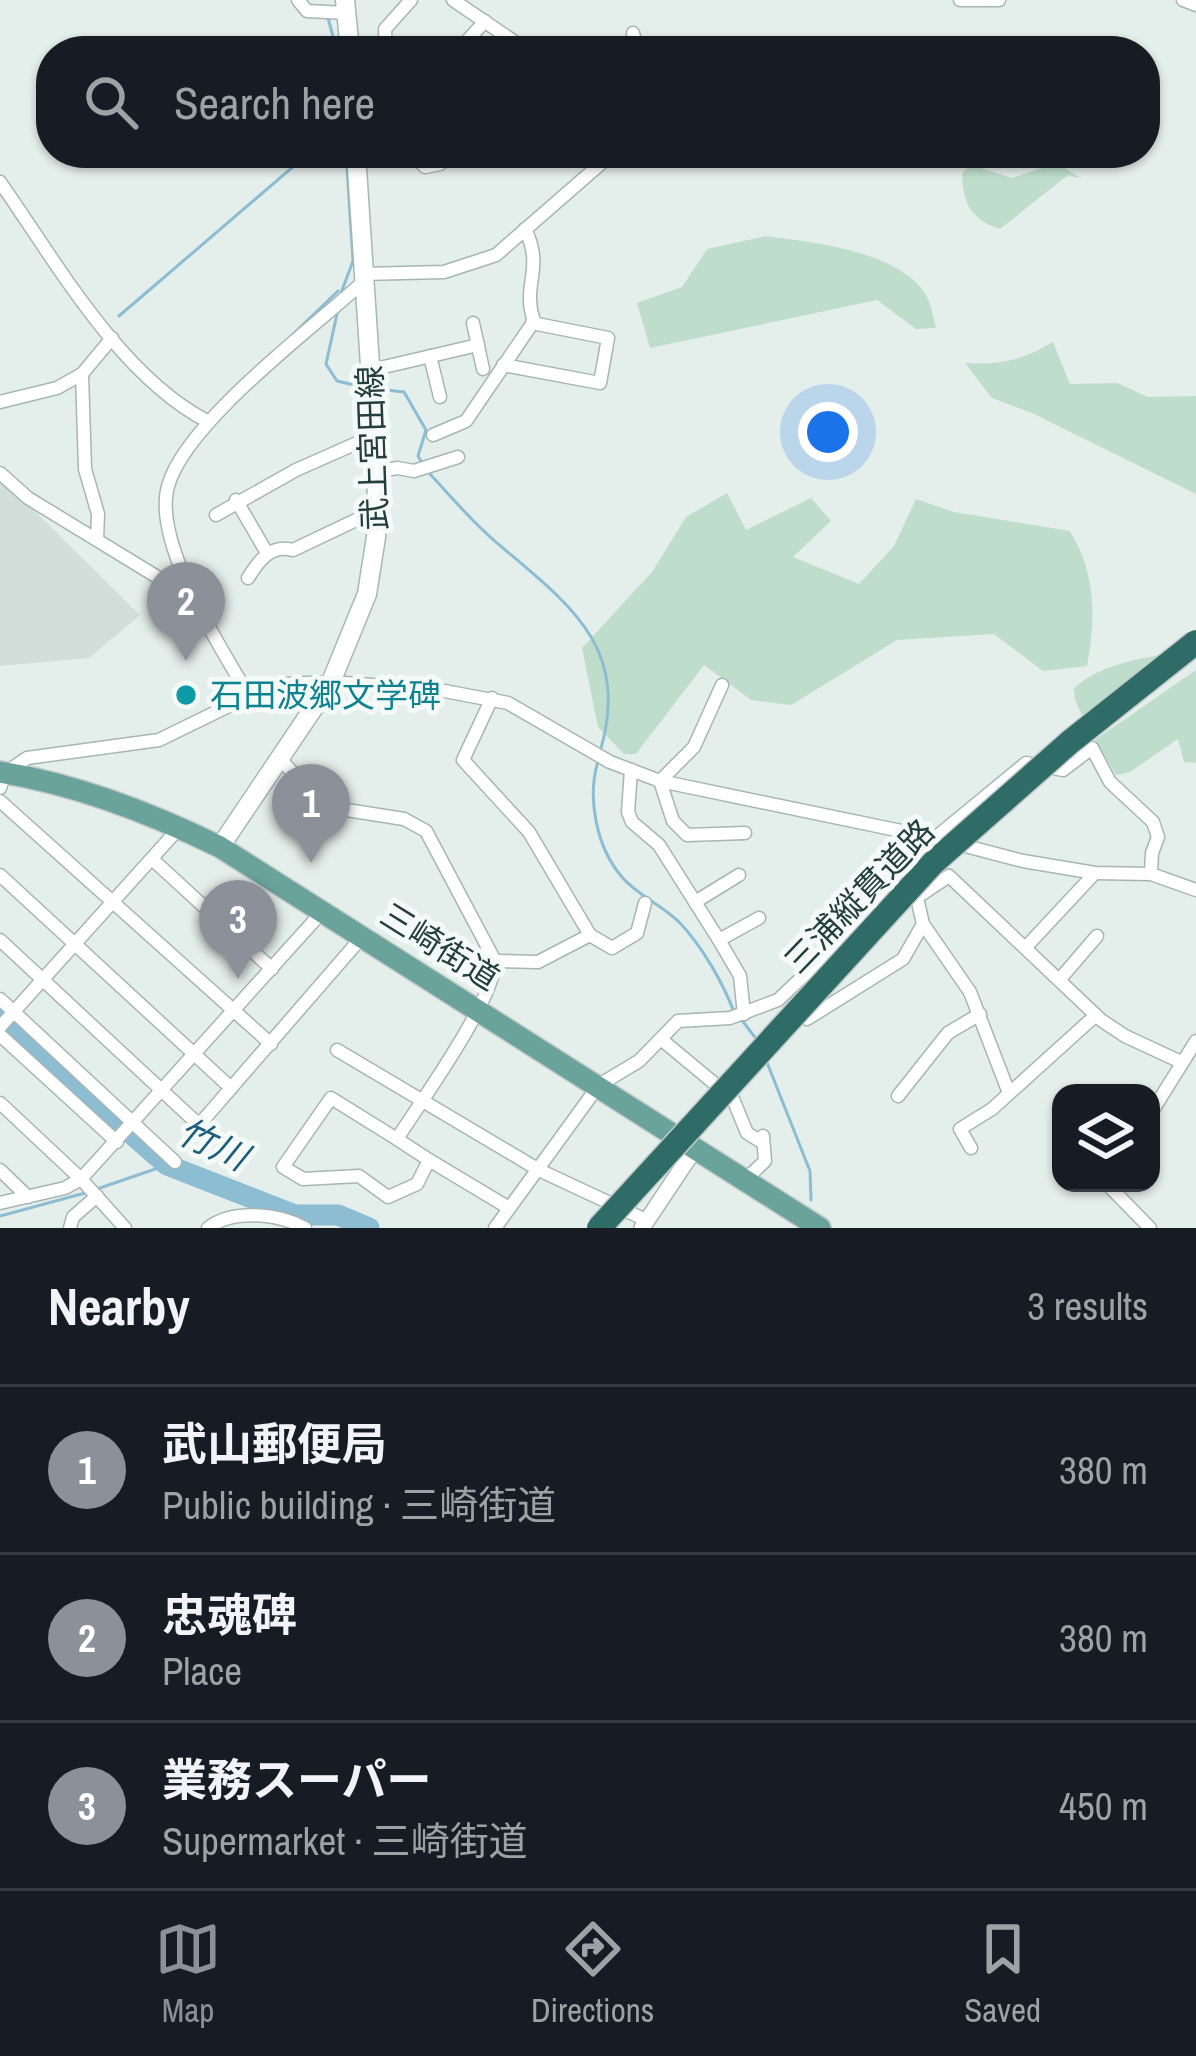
<!DOCTYPE html>
<html lang="en">
<head>
<meta charset="utf-8">
<style>
  :root { --surface:#171b24; --page:#242831; --text:#f1f3f6; --muted:#9ea1a6; --line:#363941; --accent:#8c9099 }
  body { margin:0; font-family:"Archivo Narrow","Noto Sans JP",sans-serif; background:var(--page); color:var(--text) }
  .controls { position:absolute; right:36px; bottom:36px; display:grid; overflow:hidden; border-radius:24px; box-shadow:0 3px 9px #0004 }
  .controls button { width:108px; height:108px; display:grid; place-items:center; padding:0; border:0; border-bottom:3px solid var(--line); background:var(--surface); color:var(--text); font:60px sans-serif }
  .you { position:absolute; left:828px; top:432px; width:42px; height:42px; margin:-30px; border:9px solid #fff; border-radius:50%; background:#1a73e8; box-shadow:0 0 0 18px #1a73e833 }
  .badge { display:grid; place-items:center; width:78px; height:78px; border-radius:50%; background:var(--accent); color:#fff; font-size:39px; font-weight:700 }
  .pin { position:absolute; translate:-50% -99px; filter:drop-shadow(0 3px 6px #0008) }
  .pin::after { content:''; position:absolute; top:63px; width:42px; height:36px; background:inherit; clip-path:polygon(0 0,100% 0,50% 100%) }
  .list { margin:0; padding:0; list-style:none }
  h2 { display:flex; justify-content:space-between; align-items:center; height:156px; margin:0; padding:0 48px; font-size:51px }
  h2 small { font-size:39px; font-weight:400; color:var(--muted) }
  .list li { display:grid; grid-template-columns:78px 1fr auto; gap:36px; align-items:center; box-sizing:border-box; height:168px; padding:0 48px; border-top:3px solid var(--line) }
  .list b { display:block; font-size:45px; white-space:nowrap }
  .list p { margin:0; font-size:39px; white-space:nowrap; color:var(--muted) }
  .list em { font-size:39px; font-style:normal; color:var(--muted) }
  .icon { flex:none; width:66px; height:66px; fill:none; stroke:currentColor; stroke-width:2; stroke-linecap:round; stroke-linejoin:round }
  .map { position:relative; flex:none; width:1196px; height:1228px; overflow:hidden }
  .search { position:absolute; background:var(--surface); box-shadow:0 3px 9px #0004; left:36px; right:36px; top:36px; height:132px; display:flex; align-items:center; gap:30px; box-sizing:border-box; padding:0 42px; border-radius:48px; color:var(--muted); font-size:45px }
  .sheet { height:660px; background:var(--surface) }
  nav { display:flex; justify-content:space-around; align-items:center; box-sizing:border-box; height:168px; border-top:3px solid var(--line); background:var(--surface); font-size:33px; color:var(--muted) }
  nav a { display:grid; justify-items:center; gap:6px }
  nav .on { color:var(--accent) }
  .map>svg:first-child { display:block }
</style>
</head>
<body>
<div class="map">
<svg width="1196" height="1228" viewBox="0 0 1196 1228">
  <rect width="100%" height="100%" fill="#e4eeeb"/>
  <path fill="#d2deda" d="M 0,477 L 140,615 L 89,658 L 0,666 Z"/>
  <g fill="#bedecb">
    <path d="M 1057,163 L 1082,179 L 1068,175 L 1000,229 C 970,219 963,203 962,173 L 971,165 L 1012,178 Z"/>
    <path d="M 766,236 C 812,242 896,251 924,292 C 931,302 933,317 936,328 L 916,329 L 877,300 L 650,348 L 637,303 L 682,287 L 707,249 Z"/>
    <path d="M 1053,342 L 1070,384 L 1117,383 L 1148,397 L 1196,396 L 1196,494 L 1032,413 L 992,398 L 965,363 C 999,365 1024,360 1053,342 Z"/>
    <path d="M 727,493 L 746,530 L 811,498 L 831,521 L 793,557 L 859,584 L 894,546 L 916,499 L 954,512 L 1070,531 C 1096,574 1096,617 1087,666 L 1043,671 L 994,634 L 897,640 L 791,705 L 751,700 L 704,665 L 636,754 L 624,754 L 598,727 L 582,648 L 652,572 L 686,517 Z"/>
    <path d="M 1159,655 L 1165,656 L 1084,720 L 1075,700 L 1074,688 C 1098,667 1128,661 1159,655 Z"/>
    <path d="M 1196,670 L 1196,763 L 1184,762 L 1178,739 L 1130,772 L 1116,775 L 1095,740 Z"/>
  </g>
  <g fill="none" stroke-linecap="round" stroke-linejoin="round">
    <g stroke="#8dbdd2" stroke-width="3">
      <path d="M 328,18 L 337,51"/>
      <path d="M 341,293 L 353,261 L 346,153"/>
      <path d="M 337,314 L 326,364 L 337,381 L 363,387"/>
      <path d="M 119,316 L 308,154"/>
      <path d="M 289,338 L 338,291"/>
      <path d="M 240,382 L 273,352"/>
      <path d="M 378,389 L 404,392 L 426,430 L 418,456 L 421,461"/>
      <path d="M 430,474 C 453,499 476,526 503,548 C 574,608 630,650 600,752"/>
      <path d="M 598,761 C 587,798 596,847 622,877 C 638,896 664,906 681,924 C 703,948 723,983 734,1012"/>
      <path d="M 741,1019 L 757,1040"/>
      <path d="M 766,1060 L 810,1171 L 811,1200"/>
      <path d="M 94,1190 L 167,1165"/>
      <path d="M 0,1216 L 85,1193"/>
    </g>
    <path stroke="#8dbdd2" stroke-width="21" d="M 0,1019 L 167,1165 L 295,1215 L 338,1215 L 369,1228"/>
    <defs>
      <g id="minor">
        <path d="M 298,0 L 307,11 L 347,13"/>
        <path d="M 453,0 L 528,51"/>
        <path d="M 960,0 L 999,0"/>
        <path d="M 1183,0 L 1196,5"/>
        <path d="M 633,33 L 638,51"/>
        <path d="M 386,51 L 385,29 L 411,0"/>
        <path d="M 458,51 L 485,21"/>
        <path d="M 412,153 L 425,167 L 440,164 L 452,153"/>
        <path d="M 0,182 C 56,262 120,376 207,421"/>
        <path d="M 362,274 L 444,272 L 496,255 L 613,153"/>
        <path d="M 473,323 L 483,369"/>
        <path d="M 430,356 L 440,397"/>
        <path d="M 503,365 L 600,383 L 608,338 L 532,323"/>
        <path d="M 371,370 L 478,345"/>
        <path d="M 0,402 L 57,388 L 82,374"/>
        <path d="M 433,435 L 466,421 L 534,321 C 521,285 545,269 525,229"/>
        <path d="M 377,471 L 398,468 L 414,471 L 458,457"/>
        <path d="M 0,473 L 28,498 L 190,597"/>
        <path d="M 236,500 L 267,553"/>
        <path d="M 216,515 L 296,470 L 357,443 L 376,446"/>
        <path d="M 97,539 L 98,514 L 85,469 L 82,374 L 112,338"/>
        <path d="M 248,578 C 259,560 271,544 293,550 L 377,510"/>
        <path d="M 722,685 L 694,747 L 660,781 L 673,821 L 687,835 L 745,833"/>
        <path d="M 249,696 C 221,648 152,542 168,486 C 186,422 312,329 363,282"/>
        <path d="M 492,698 L 463,760 L 529,832 L 590,935 L 538,962 L 495,961 C 494,1001 421,1101 397,1139 L 331,1098 L 283,1167 L 303,1179 L 359,1176 L 388,1197 L 417,1184 L 429,1160 L 509,1208"/>
        <path d="M 280,759 L 319,800 L 334,808 L 404,819 L 426,831 L 495,961"/>
        <path d="M 631,770 L 628,812 L 632,822 L 659,845 L 719,940 L 740,976 L 744,1014"/>
        <path d="M 0,788 L 5,773 L 27,758 L 159,740 L 249,696 L 285,684 L 331,682 L 439,690 L 508,703 L 610,762 L 660,781 L 935,838 L 1023,861 L 1095,873 L 1151,874 L 1196,890"/>
        <path d="M 0,801 L 271,1044"/>
        <path d="M 152,859 L 272,969"/>
        <path d="M 0,875 L 231,1088"/>
        <path d="M 919,896 L 949,876 L 1101,1020 L 1125,1036 L 1181,1062"/>
        <path d="M 695,902 L 739,875"/>
        <path d="M 923,924 L 970,992 L 1009,1093"/>
        <path d="M 590,935 L 612,948 L 637,933 L 645,903"/>
        <path d="M 0,940 L 199,1125 L 362,937"/>
        <path d="M 719,940 L 759,918"/>
        <path d="M 1026,947 L 1095,873"/>
        <path d="M 1060,979 L 1097,936"/>
        <path d="M 0,999 L 175,1162"/>
        <path d="M 795,1008 L 807,1019 L 903,959 L 923,924 L 915,889"/>
        <path d="M 0,1027 L 180,827"/>
        <path d="M 0,1035 L 117,1142"/>
        <path d="M 662,1040 L 733,1099 L 747,1133 L 763,1143"/>
        <path d="M 337,1050 L 539,1170 L 646,1220"/>
        <path d="M 898,1096 L 948,1033 L 980,1014"/>
        <path d="M 0,1103 L 81,1179 L 125,1228"/>
        <path d="M 1151,1113 L 1196,1041"/>
        <path d="M 397,1139 L 429,1160"/>
        <path d="M 971,1148 L 960,1129 L 992,1109 L 1096,1015"/>
        <path d="M 0,1170 L 28,1197"/>
        <path d="M 746,1179 L 765,1161 L 763,1136"/>
        <path d="M 1106,1183 L 1150,1228"/>
        <path d="M 0,1203 L 65,1188 L 81,1179 L 323,911"/>
        <path d="M 70,1228 L 73,1217 L 97,1196"/>
        <path d="M 208,1228 C 233,1208 280,1214 305,1228"/>
        <path d="M 495,1228 L 599,1085 L 639,1061 L 678,1021 L 730,1018 L 778,1000 L 840,941 L 935,838 L 1026,763 L 1063,770 L 1092,748 L 1110,782 L 1153,822 L 1158,837 L 1152,853 L 1151,874"/>
      </g>
      <path id="tertiary" d="M 642,1228 L 696,1147"/>
      <g id="secondary">
        <path d="M 345,0 L 350,51"/>
        <path d="M 220,847 L 331,682 L 367,594 L 376,537 L 377,471 L 356,153"/>
      </g>
      <path id="primary" d="M 0,772 C 75,784 153,814 220,847 L 820,1228"/>
    </defs>
    <use href="#minor" stroke="#a6b6b3" stroke-width="15"/>
    <use href="#tertiary" stroke="#a6b6b3" stroke-width="18"/>
    <use href="#secondary" stroke="#a3b9b5" stroke-width="21"/>
    <use href="#primary" stroke="#c1c9c8" stroke-width="24"/>
    <use href="#minor" stroke="#fff" stroke-width="12"/>
    <use href="#tertiary" stroke="#fff" stroke-width="15"/>
    <use href="#secondary" stroke="#fff" stroke-width="18"/>
    <use href="#primary" stroke="#69a39c" stroke-width="21"/>
    <defs>
      <path id="motorway-bridge" d="M 599,1228 L 933,863 L 1070,742 L 1196,642"/>
    </defs>
    <use href="#motorway-bridge" stroke="#c1c9c8" stroke-width="27" stroke-linecap="butt"/>
    <use href="#motorway-bridge" stroke="#2f6c68" stroke-width="24"/>
  </g>
  <circle fill="#0f9aa8" stroke="#f5faf8" stroke-width="4.5" cx="186" cy="695" r="12"/>
  <g text-anchor="middle" dominant-baseline="central" stroke-width="10" stroke-linejoin="round" paint-order="stroke">
    <g font-size="33" fill="#233f3c" stroke="#f5faf8">
      <text transform="translate(372 448) rotate(-92)">武上宮田線</text>
      <text transform="translate(859 896) rotate(-46)">三浦縦貫道路</text>
      <text transform="translate(440 946) rotate(32)">三崎街道</text>
    </g>
    <g font-size="33" fill="#0d838f" stroke="#f5faf8" text-anchor="start">
      <text x="210" y="695">石田波郷文学碑</text>
    </g>
    <g font-size="36" font-style="italic" fill="#1d5e7c" stroke="#f5faf8">
      <text transform="translate(213 1144) rotate(25)">竹川</text>
    </g>
  </g>
</svg>
<div class="controls">
<button><svg class="icon" aria-label="layers" viewBox="0 0 24 24"><path d="M12 4l9 5-9 5-9-5zM3 14l9 5 9-5"/></svg></button>
</div>
<div class="you"></div>
<div class="pin badge" style="left:311px;top:863px">1</div>
<div class="pin badge" style="left:186px;top:661px">2</div>
<div class="pin badge" style="left:238px;top:979px">3</div>
<div class="search"><svg class="icon" aria-label="search" viewBox="0 0 24 24"><circle cx="10" cy="10" r="6"/><path d="M15 15l6 6"/></svg>Search here</div>
</div>
<section class="sheet">
<h2>Nearby<small>3 results</small></h2>
<ul class="list">
<li><span class="badge">1</span><div><b>武山郵便局</b><p>Public building · 三崎街道</p></div><em>380 m</em></li>
<li><span class="badge">2</span><div><b>忠魂碑</b><p>Place</p></div><em>380 m</em></li>
<li><span class="badge">3</span><div><b>業務スーパー</b><p>Supermarket · 三崎街道</p></div><em>450 m</em></li>
</ul>
</section>
<nav>
<a class="on"><svg class="icon" aria-label="map" viewBox="0 0 24 24"><path d="M3 6l6-2 6 2 6-2v14l-6 2-6-2-6 2zM9 4v14M15 6v14"/></svg>Map</a>
<a><svg class="icon" aria-label="directions" viewBox="0 0 24 24"><path d="M12 3l9 9-9 9-9-9zM9 14v-3h6M13 9l2 2-2 2"/></svg>Directions</a>
<a><svg class="icon" aria-label="saved" viewBox="0 0 24 24"><path d="M7 4h10v16l-5-4-5 4z"/></svg>Saved</a>
</nav>
</body>
</html>
